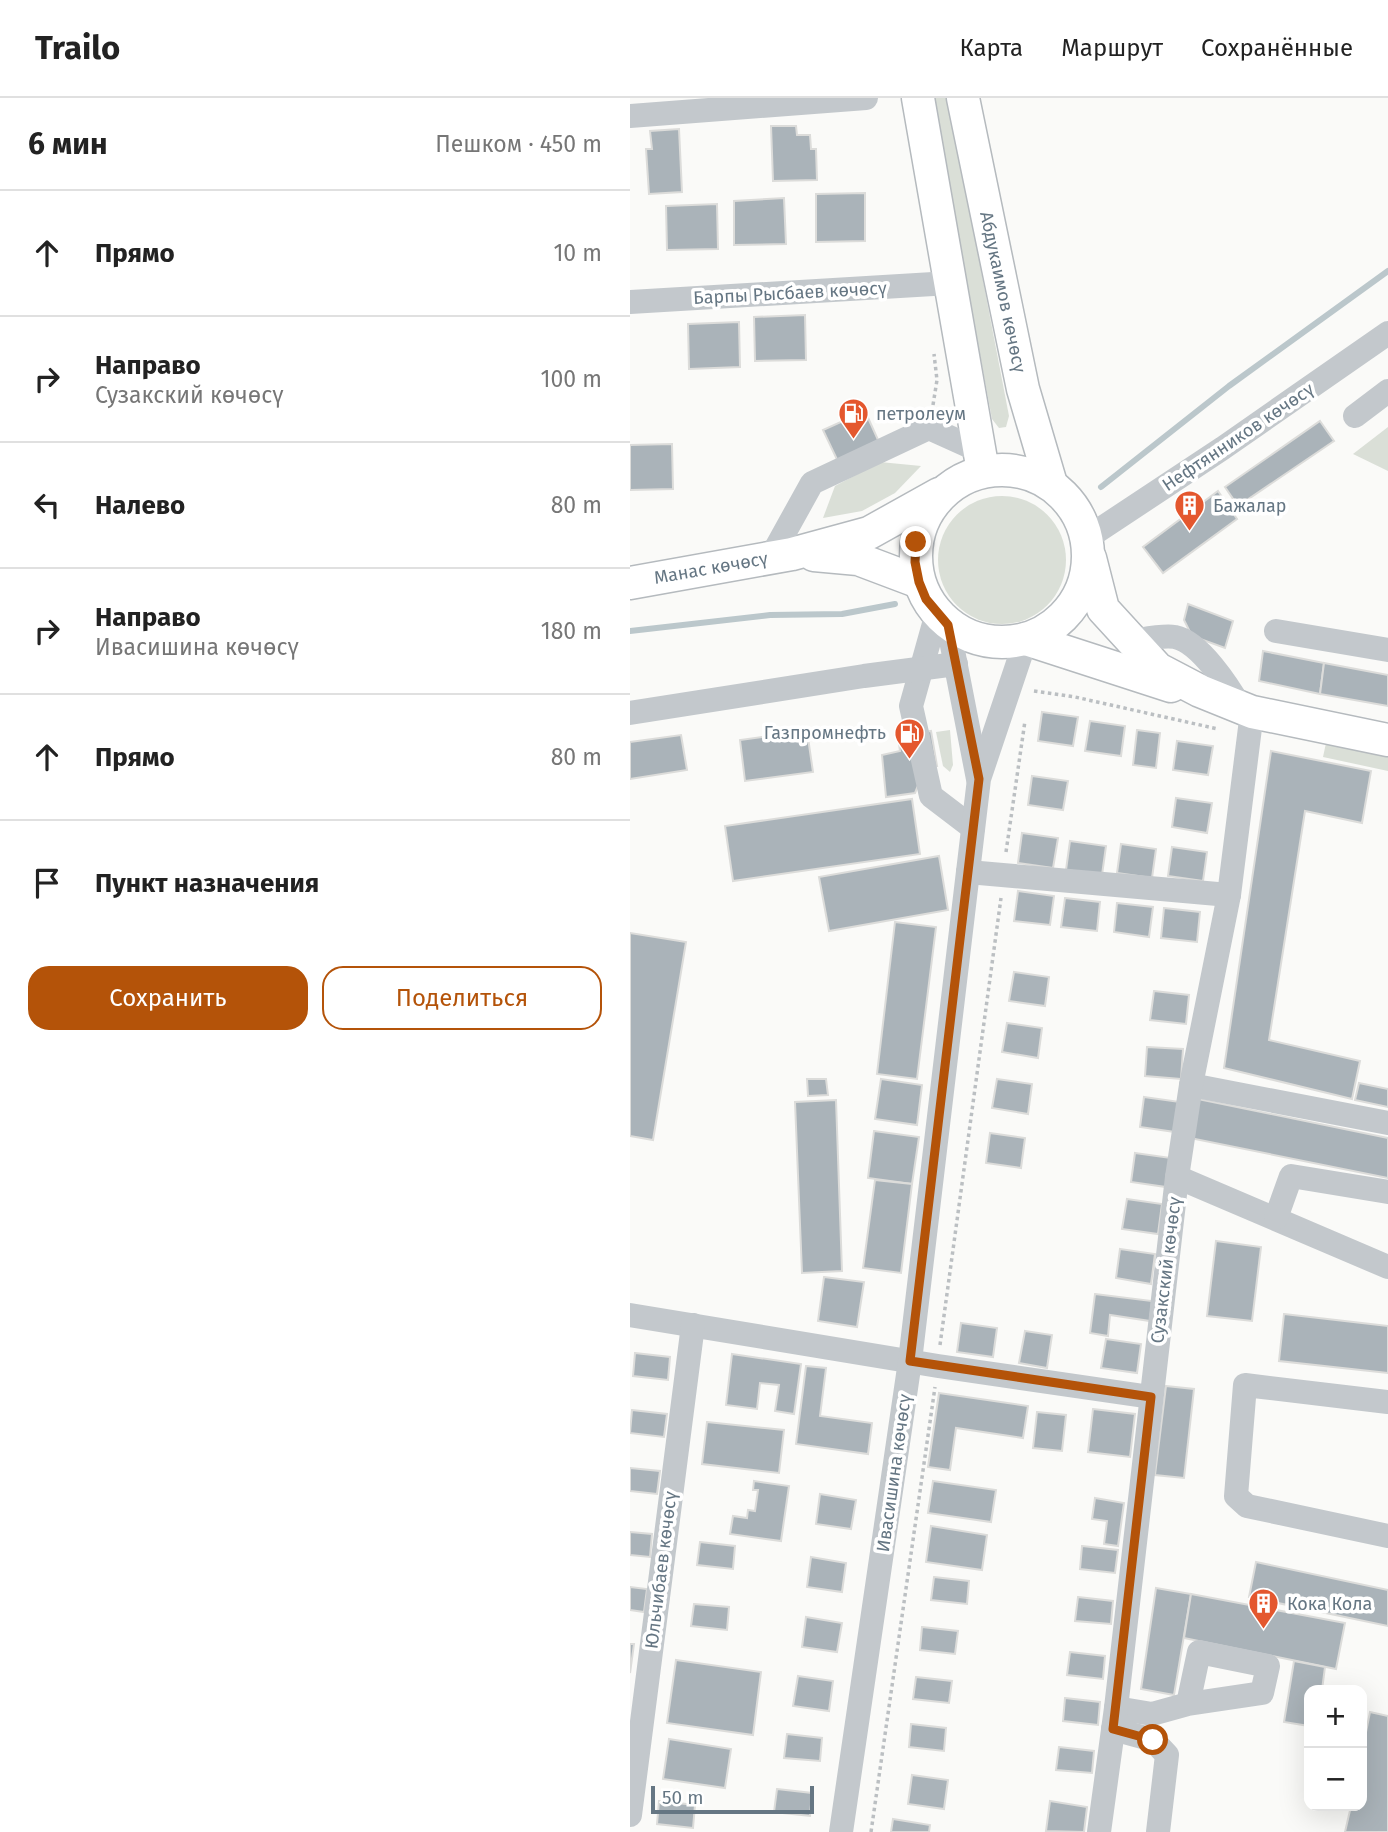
<!DOCTYPE html>
<html lang="ru">
<head>
<meta charset="utf-8">
<style>
  :root { --surface:#fff; --page:#f2f2f2; --text:#222; --muted:#767676; --line:#e0e0e0; --accent:#b45309 }
  body { margin:0; font-family:"Fira Sans",sans-serif; background:var(--page); color:var(--text) }
  .controls { position:absolute; right:21px; bottom:21px; display:grid; overflow:hidden; border-radius:14px; box-shadow:0 7px 28px #0002 }
  .controls button { width:63px; height:63px; display:grid; place-items:center; padding:0; border:0; border-bottom:2px solid var(--line); background:var(--surface); color:var(--text); font:35px sans-serif }
  .scale { position:absolute; left:21px; bottom:18px; width:163px; box-sizing:border-box; padding-left:7px; border:4px solid #657683; border-top:0; font-size:19px; line-height:24px; white-space:nowrap; color:#657683; -webkit-text-stroke:5px #fff; paint-order:stroke }
  .stop { position:absolute; width:21px; height:21px; margin:-16px; border:5px solid #b45309; border-radius:50%; background:#fff }
  .stop.end { background:#b45309; border-color:#fff; box-shadow:0 2px 7px #0008 }
  .list { margin:0; padding:0; list-style:none }
  h2 { display:flex; justify-content:space-between; align-items:center; height:91px; margin:0; padding:0 28px; font-size:30px }
  h2 small { font-size:23px; font-weight:400; color:var(--muted) }
  .list li { display:grid; grid-template-columns:46px 1fr auto; gap:21px; align-items:center; box-sizing:border-box; height:126px; padding:0 28px; border-top:2px solid var(--line) }
  .list b { display:block; font-size:26px; white-space:nowrap }
  .list p { margin:0; font-size:23px; white-space:nowrap; color:var(--muted) }
  .list em { font-size:23px; font-style:normal; color:var(--muted) }
  .actions { display:flex; gap:14px; padding:21px 28px }
  .actions a { flex:1; padding:16px 0; border:2px solid var(--accent); border-radius:21px; text-align:center; font-size:24px; color:var(--accent) }
  .actions .main { background:var(--accent); color:#fff }
  .icon { flex:none; width:38px; height:38px; fill:none; stroke:currentColor; stroke-width:2; stroke-linecap:round; stroke-linejoin:round }
  .map { position:relative; flex:none; width:758px; height:1734px; overflow:hidden }
  header { display:flex; align-items:center; gap:42px; box-sizing:border-box; height:98px; padding:0 35px; background:var(--surface); border-bottom:2px solid var(--line) }
  header strong { font-size:33px }
  nav { display:flex; gap:38px; margin-inline-start:auto; font-size:24px }
  main { display:flex }
  aside { flex:1; background:var(--surface) }
  .map>svg:first-child { display:block }
</style>
</head>
<body>
<header>
<strong>Trailo</strong>
<nav><a>Карта</a><a>Маршрут</a><a>Сохранённые</a></nav>
</header>
<main>
<aside>
<h2>6 мин<small>Пешком · 450 m</small></h2>
<ul class="list">
<li><svg class="icon" aria-label="ahead" viewBox="0 0 24 24"><path d="M12 20V5M6 11l6-6 6 6"/></svg><div><b>Прямо</b></div><em>10 m</em></li>
<li><svg class="icon" aria-label="right" viewBox="0 0 24 24"><path d="M7 20v-9h11M14 6l5 5-5 5"/></svg><div><b>Направо</b><p>Сузакский көчөсү</p></div><em>100 m</em></li>
<li><svg class="icon" aria-label="left" viewBox="0 0 24 24"><path d="M17 20v-9H6M10 6l-5 5 5 5"/></svg><div><b>Налево</b></div><em>80 m</em></li>
<li><svg class="icon" aria-label="right" viewBox="0 0 24 24"><path d="M7 20v-9h11M14 6l5 5-5 5"/></svg><div><b>Направо</b><p>Ивасишина көчөсү</p></div><em>180 m</em></li>
<li><svg class="icon" aria-label="ahead" viewBox="0 0 24 24"><path d="M12 20V5M6 11l6-6 6 6"/></svg><div><b>Прямо</b></div><em>80 m</em></li>
<li><svg class="icon" aria-label="arrive" viewBox="0 0 24 24"><path d="M6 21V4h12l-3 4 3 4H6"/></svg><div><b>Пункт назначения</b></div></li>
</ul>
<div class="actions"><a class="main">Сохранить</a><a>Поделиться</a></div>
</aside>
<div class="map">
<svg width="758" height="1734" viewBox="0 0 758 1734">
  <rect width="100%" height="100%" fill="#fafaf8"/>
  <g fill="#dadfd7">
    <path d="M 302,0 L 318,0 L 379,318 L 376,329 L 369,330 L 362,321 Z"/>
    <path d="M 758,329 L 758,373 L 723,356 Z"/>
    <path d="M 250,364 L 291,368 L 265,395 L 232,413 L 193,420 L 205,388 Z"/>
    <circle cx="372" cy="462" r="64"/>
    <path d="M 320,632 L 323,667 L 320,674 L 313,668 L 306,634 Z"/>
    <path d="M 696,645 L 758,658 L 758,673 L 693,659 Z"/>
  </g>
  <g fill="none" stroke-linecap="round" stroke-linejoin="round">
    <g stroke="#bbc7cb" stroke-width="6">
      <path d="M 471,389 L 599,288 L 758,173"/>
      <path d="M 0,533 L 140,517 L 212,516 L 265,506"/>
    </g>
  </g>
  <g fill="#aab3b9" stroke="#dcdcda" stroke-width="2">
    <path d="M 141,28 L 166,28 L 167,37 L 180,37 L 181,51 L 186,51 L 187,82 L 143,83 Z"/>
    <path d="M 49,31 L 52,94 L 19,96 L 16,51 L 22,51 L 20,33 Z"/>
    <path d="M 235,95 L 235,143 L 186,144 L 186,96 Z"/>
    <path d="M 154,100 L 156,146 L 104,147 L 104,103 Z"/>
    <path d="M 87,106 L 88,151 L 37,152 L 36,108 Z"/>
    <path d="M 175,217 L 176,262 L 125,263 L 124,219 Z"/>
    <path d="M 109,224 L 110,269 L 59,271 L 58,226 Z"/>
    <path d="M 235,313 L 253,353 L 212,372 L 193,332 Z"/>
    <path d="M 690,323 L 704,343 L 608,408 L 595,389 Z"/>
    <path d="M 42,346 L 43,391 L 0,392 L 0,347 Z"/>
    <path d="M 588,393 L 607,421 L 533,475 L 513,449 Z"/>
    <path d="M 558,506 L 603,523 L 595,550 L 562,538 L 554,522 Z"/>
    <path d="M 633,553 L 694,565 L 690,596 L 629,583 Z"/>
    <path d="M 694,565 L 758,577 L 758,608 L 690,596 Z"/>
    <path d="M 412,614 L 448,619 L 443,648 L 408,643 Z"/>
    <path d="M 460,623 L 495,628 L 491,658 L 455,653 Z"/>
    <path d="M 507,632 L 530,635 L 526,670 L 503,667 Z"/>
    <path d="M 177,633 L 183,674 L 115,683 L 110,642 Z"/>
    <path d="M 301,633 L 307,668 L 296,668 L 285,695 L 256,699 L 252,657 L 270,653 L 268,638 Z"/>
    <path d="M 51,637 L 57,672 L 0,681 L 0,644 Z"/>
    <path d="M 547,643 L 583,648 L 578,677 L 543,672 Z"/>
    <path d="M 641,653 L 741,673 L 732,725 L 675,713 L 639,942 L 730,963 L 722,1001 L 594,970 Z"/>
    <path d="M 402,678 L 438,683 L 433,712 L 398,707 Z"/>
    <path d="M 546,700 L 582,705 L 577,735 L 542,729 Z"/>
    <path d="M 282,701 L 290,756 L 103,783 L 95,728 Z"/>
    <path d="M 392,735 L 428,740 L 423,770 L 388,765 Z"/>
    <path d="M 440,743 L 476,748 L 472,777 L 436,772 Z"/>
    <path d="M 491,746 L 526,751 L 522,780 L 487,775 Z"/>
    <path d="M 542,749 L 577,754 L 573,783 L 538,778 Z"/>
    <path d="M 309,758 L 318,812 L 199,833 L 189,779 Z"/>
    <path d="M 388,793 L 424,798 L 420,827 L 384,823 Z"/>
    <path d="M 435,800 L 470,804 L 467,833 L 431,829 Z"/>
    <path d="M 487,805 L 523,809 L 519,839 L 484,834 Z"/>
    <path d="M 534,810 L 570,814 L 567,844 L 531,840 Z"/>
    <path d="M 265,824 L 306,829 L 287,981 L 247,976 Z"/>
    <path d="M 0,835 L 56,844 L 23,1042 L 0,1038 Z"/>
    <path d="M 384,874 L 419,879 L 415,908 L 379,903 Z"/>
    <path d="M 524,893 L 559,897 L 556,926 L 520,922 Z"/>
    <path d="M 377,925 L 412,930 L 408,960 L 372,954 Z"/>
    <path d="M 517,949 L 553,951 L 551,981 L 515,978 Z"/>
    <path d="M 177,981 L 196,981 L 198,997 L 178,998 Z"/>
    <path d="M 251,981 L 292,987 L 287,1027 L 245,1021 Z"/>
    <path d="M 367,981 L 402,986 L 398,1016 L 362,1010 Z"/>
    <path d="M 729,985 L 758,991 L 758,1009 L 725,1002 Z"/>
    <path d="M 514,999 L 550,1004 L 545,1034 L 510,1029 Z"/>
    <path d="M 568,1001 L 758,1040 L 758,1080 L 560,1040 Z"/>
    <path d="M 206,1002 L 212,1173 L 172,1175 L 165,1004 Z"/>
    <path d="M 244,1033 L 289,1039 L 282,1086 L 238,1080 Z"/>
    <path d="M 360,1035 L 395,1040 L 391,1070 L 356,1065 Z"/>
    <path d="M 505,1055 L 541,1060 L 536,1089 L 501,1084 Z"/>
    <path d="M 245,1082 L 282,1086 L 271,1175 L 233,1170 Z"/>
    <path d="M 497,1101 L 532,1106 L 528,1136 L 492,1131 Z"/>
    <path d="M 586,1143 L 631,1149 L 622,1223 L 577,1218 Z"/>
    <path d="M 490,1151 L 525,1156 L 521,1186 L 486,1180 Z"/>
    <path d="M 194,1179 L 234,1184 L 227,1229 L 188,1223 Z"/>
    <path d="M 465,1196 L 522,1203 L 520,1223 L 480,1217 L 478,1238 L 460,1235 Z"/>
    <path d="M 654,1216 L 758,1228 L 758,1275 L 649,1263 Z"/>
    <path d="M 331,1225 L 367,1230 L 363,1259 L 327,1254 Z"/>
    <path d="M 395,1233 L 422,1237 L 417,1270 L 389,1265 Z"/>
    <path d="M 476,1241 L 511,1246 L 507,1275 L 471,1270 Z"/>
    <path d="M 5,1255 L 40,1259 L 38,1282 L 3,1278 Z"/>
    <path d="M 102,1256 L 171,1266 L 164,1316 L 145,1313 L 149,1287 L 130,1285 L 127,1311 L 96,1307 Z"/>
    <path d="M 176,1268 L 196,1270 L 190,1318 L 242,1325 L 238,1356 L 166,1346 Z"/>
    <path d="M 536,1288 L 564,1291 L 554,1380 L 525,1377 Z"/>
    <path d="M 309,1295 L 398,1308 L 393,1340 L 326,1330 L 320,1372 L 298,1369 Z"/>
    <path d="M 463,1311 L 505,1316 L 500,1359 L 458,1354 Z"/>
    <path d="M 2,1312 L 37,1316 L 34,1339 L 0,1335 Z"/>
    <path d="M 407,1314 L 436,1317 L 432,1353 L 403,1350 Z"/>
    <path d="M 77,1324 L 154,1332 L 149,1375 L 72,1366 Z"/>
    <path d="M 0,1370 L 30,1373 L 27,1396 L 0,1393 Z"/>
    <path d="M 124,1383 L 159,1388 L 151,1443 L 100,1436 L 103,1418 L 117,1420 L 118,1412 L 125,1413 L 128,1392 L 123,1392 Z"/>
    <path d="M 303,1383 L 366,1392 L 361,1424 L 298,1415 Z"/>
    <path d="M 190,1396 L 226,1402 L 221,1431 L 186,1426 Z"/>
    <path d="M 465,1400 L 494,1405 L 488,1448 L 474,1446 L 477,1423 L 462,1421 Z"/>
    <path d="M 301,1428 L 357,1437 L 352,1472 L 296,1464 Z"/>
    <path d="M 0,1434 L 22,1436 L 20,1459 L 0,1457 Z"/>
    <path d="M 70,1444 L 105,1448 L 103,1471 L 67,1467 Z"/>
    <path d="M 452,1448 L 488,1452 L 485,1475 L 450,1471 Z"/>
    <path d="M 181,1459 L 216,1465 L 212,1494 L 177,1489 Z"/>
    <path d="M 626,1464 L 758,1492 L 758,1528 L 619,1499 Z"/>
    <path d="M 304,1479 L 339,1483 L 337,1506 L 301,1502 Z"/>
    <path d="M 0,1489 L 17,1491 L 14,1514 L 0,1512 Z"/>
    <path d="M 526,1490 L 561,1496 L 544,1597 L 511,1591 Z"/>
    <path d="M 561,1496 L 715,1525 L 706,1571 L 554,1540 Z"/>
    <path d="M 448,1499 L 483,1503 L 481,1526 L 445,1523 Z"/>
    <path d="M 64,1506 L 99,1509 L 97,1532 L 61,1528 Z"/>
    <path d="M 176,1519 L 212,1525 L 207,1554 L 172,1549 Z"/>
    <path d="M 292,1529 L 328,1533 L 325,1556 L 290,1552 Z"/>
    <path d="M 0,1546 L 4,1546 L 0,1575 Z"/>
    <path d="M 440,1554 L 475,1558 L 473,1581 L 437,1577 Z"/>
    <path d="M 46,1562 L 131,1574 L 123,1637 L 37,1625 Z"/>
    <path d="M 664,1563 L 695,1569 L 692,1592 L 679,1592 L 679,1628 L 654,1624 Z"/>
    <path d="M 168,1578 L 203,1583 L 199,1613 L 163,1608 Z"/>
    <path d="M 286,1579 L 322,1583 L 319,1605 L 283,1601 Z"/>
    <path d="M 435,1600 L 470,1604 L 468,1627 L 433,1623 Z"/>
    <path d="M 740,1614 L 758,1618 L 758,1734 L 715,1734 L 721,1708 L 732,1708 L 732,1654 Z"/>
    <path d="M 281,1626 L 316,1630 L 314,1653 L 279,1649 Z"/>
    <path d="M 157,1636 L 192,1640 L 190,1663 L 154,1660 Z"/>
    <path d="M 39,1641 L 101,1651 L 95,1690 L 33,1681 Z"/>
    <path d="M 429,1649 L 464,1653 L 462,1675 L 426,1672 Z"/>
    <path d="M 282,1677 L 318,1682 L 314,1711 L 278,1706 Z"/>
    <path d="M 147,1691 L 182,1695 L 180,1718 L 144,1714 Z"/>
    <path d="M 29,1703 L 65,1707 L 63,1730 L 27,1726 Z"/>
    <path d="M 420,1703 L 457,1709 L 454,1734 L 416,1733 Z"/>
    <path d="M 263,1721 L 300,1727 L 299,1734 L 261,1734 Z"/>
  </g>
  <g fill="none" stroke-linecap="round" stroke-linejoin="round">
    <defs>
      <g id="major">
        <path d="M 288,0 L 353,373"/>
        <path d="M 333,0 L 393,291 L 421,386"/>
        <circle cx="372" cy="458" r="86"/>
        <path d="M 184,457 L 228,461 L 289,484"/>
        <path d="M 460,460 L 473,511 L 528,571 L 570,593 L 622,614 L 758,642"/>
        <path d="M 0,485 L 162,456 L 239,435 L 309,396"/>
        <path d="M 396,541 L 541,588"/>
      </g>
    </defs>
    <use href="#major" stroke="#b5babe" stroke-width="35"/>
    <g stroke="#bbbfc2" stroke-width="3.5" stroke-dasharray="3.5 3.5" stroke-linecap="butt">
      <path d="M 303,307 L 307,282 L 304,256"/>
      <path d="M 404,593 L 445,599 L 588,631"/>
      <path d="M 376,754 L 395,623"/>
      <path d="M 310,1247 L 371,800"/>
      <path d="M 241,1734 L 305,1289"/>
    </g>
    <g stroke="#c3c8cc" stroke-width="24">
      <path d="M 0,18 L 236,0"/>
      <path d="M 0,204 L 320,185"/>
      <path d="M 725,318 L 758,293"/>
      <path d="M 457,440 L 593,350 L 758,235"/>
      <path d="M 141,459 L 182,385 L 299,330 L 350,353"/>
      <path d="M 307,515 L 281,608 L 301,698 L 343,730"/>
      <path d="M 318,527 L 348,681"/>
      <path d="M 646,533 L 758,552"/>
      <path d="M 501,543 C 515,541 532,537 545,539 C 570,544 599,589 611,610"/>
      <path d="M 0,615 L 234,578 L 326,566"/>
      <path d="M 338,774 L 599,797"/>
      <path d="M 561,987 L 758,1025"/>
      <path d="M 547,1079 L 758,1169"/>
      <path d="M 646,1120 L 661,1078 L 758,1094"/>
      <path d="M 0,1217 L 308,1268 L 521,1299"/>
      <path d="M 758,1304 L 615,1287 L 606,1398 L 617,1408 L 758,1438"/>
      <path d="M 486,1610 L 522,1616 L 558,1606 L 569,1554 L 638,1568 L 632,1595 L 558,1606"/>
      <path d="M 483,1631 L 523,1642 L 537,1657 L 528,1734"/>
      <path d="M 0,1717 L 63,1227"/>
      <path d="M 211,1734 L 280,1263 L 349,681 L 396,541"/>
      <path d="M 469,1734 L 486,1610 L 547,1079 L 561,987 L 599,797 L 622,614"/>
    </g>
    <use href="#major" stroke="#fff" stroke-width="32"/>
  </g>
  <g fill="none" stroke-linecap="round" stroke-linejoin="round">
    <path stroke="#b45309" stroke-width="9" d="M 286,444 L 285,464 L 289,484 L 296,501 L 318,527 L 349,681 L 280,1263 L 521,1299 L 483,1631 L 523,1642"/>
  </g>
  <defs>
    <symbol id="fuel-pin" viewBox="-11 -11 22 30"><path d="M0 17L-7.5 6A9.5 9.5 0 1 1 7.5 6Z" fill="#e4572e" stroke="#fff"/><path d="M-5.5-6h7V0h2V4h1.3V-2.5L3-4.5l.8-.8L6-3V5H2.5V1h-1V6h-7ZM-4.2-4.7v3.2H.2V-4.7Z" fill="#fff"/></symbol>
    <symbol id="building-pin" viewBox="-11 -11 22 30"><path d="M0 17L-7.5 6A9.5 9.5 0 1 1 7.5 6Z" fill="#e4572e" stroke="#fff"/><path d="M-4-6H4V6H1V3H-1V6H-4ZM-2.5-4.3h1.7v1.8h-1.7ZM.8-4.3h1.7v1.8H.8ZM-2.5-1h1.7V.8h-1.7ZM.8-1h1.7V.8H.8Z" fill="#fff"/></symbol>
  </defs>
  <g fill-rule="evenodd">
    <use href="#fuel-pin" x="206" y="298" width="35" height="47"/>
    <use href="#building-pin" x="542" y="390" width="35" height="47"/>
    <use href="#fuel-pin" x="262" y="618" width="35" height="47"/>
    <use href="#building-pin" x="616" y="1488" width="35" height="47"/>
  </g>
  <g text-anchor="middle" dominant-baseline="central" stroke-width="7" stroke-linejoin="round" paint-order="stroke">
    <g font-size="18" fill="#657683" stroke="#fff">
      <text transform="translate(373 194) rotate(78)">Абдукаимов көчөсү</text>
      <text transform="translate(160 195) rotate(-3)">Барпы Рысбаев көчөсү</text>
      <text transform="translate(608 339) rotate(-34)">Нефтянников көчөсү</text>
      <text transform="translate(81 470) rotate(-10)">Манас көчөсү</text>
      <text transform="translate(536 1172) rotate(-83)">Сузакский көчөсү</text>
      <text transform="translate(264 1375) rotate(-82)">Ивасишина көчөсү</text>
      <text transform="translate(31 1472) rotate(-83)">Юльчибаев көчөсү</text>
    </g>
    <g font-size="18" fill="#657683" stroke="#fff" text-anchor="start">
      <text x="246" y="316">петролеум</text>
      <text x="583" y="408">Бажалар</text>
      <text x="256" y="635" text-anchor="end">Газпромнефть</text>
      <text x="657" y="1506">Кока Кола</text>
    </g>
  </g>
</svg>
<div class="controls">
<button>+</button>
<button>−</button>
</div>
<div class="scale">50 m</div>
<div class="stop" style="left:523px;top:1642px"></div>
<div class="stop end" style="left:286px;top:444px"></div>
</div>
</main>
</body>
</html>
